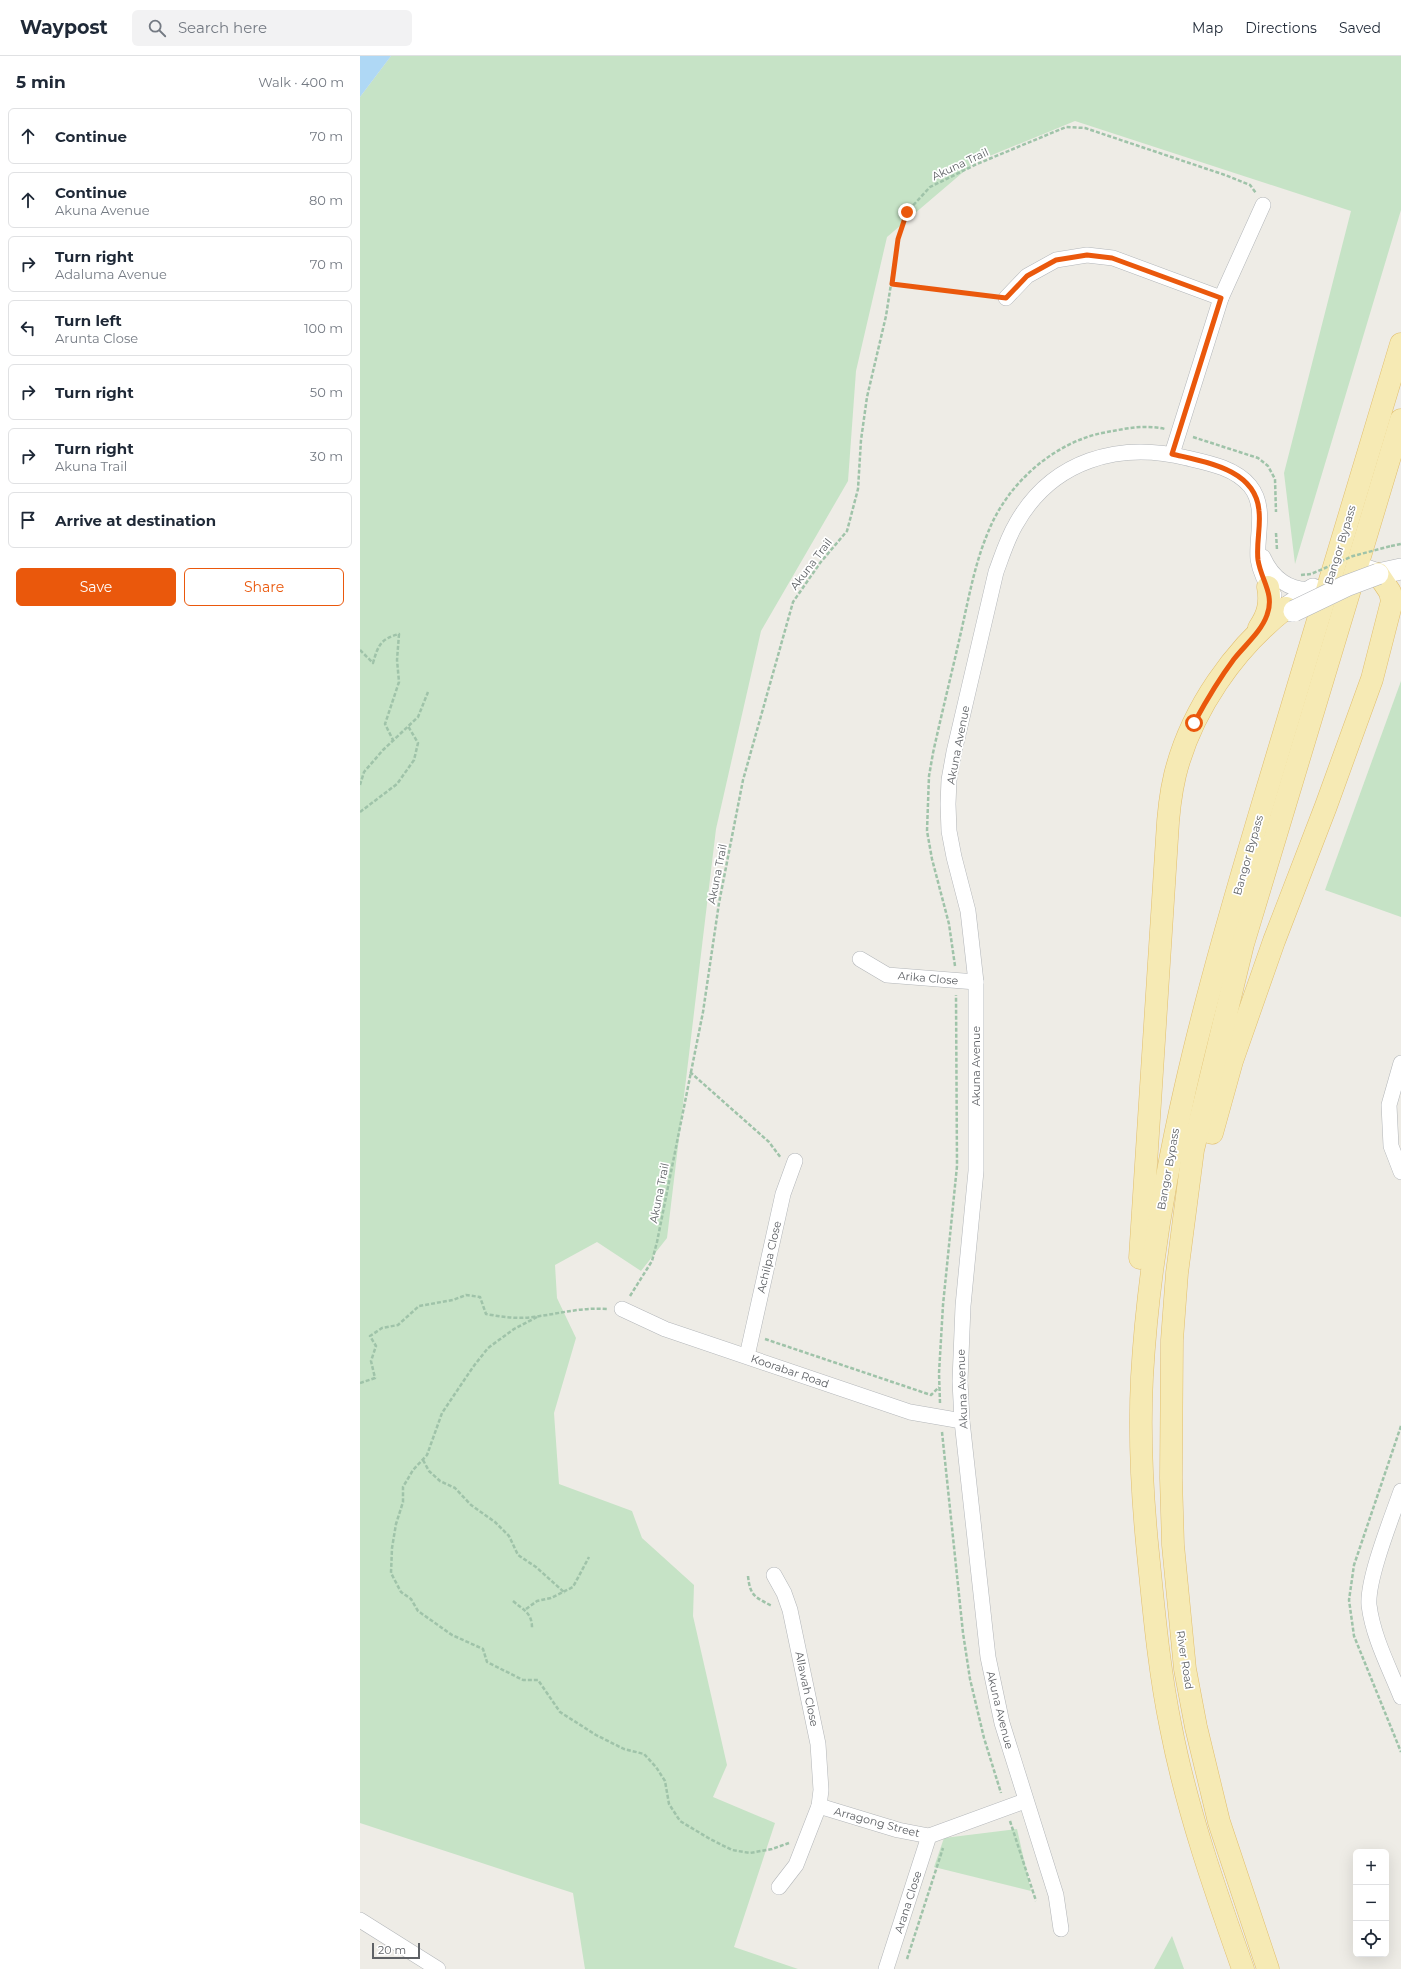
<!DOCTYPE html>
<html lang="en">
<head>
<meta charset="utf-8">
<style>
  :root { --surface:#fff; --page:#f2f2f3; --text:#1f2937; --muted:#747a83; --line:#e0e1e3; --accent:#ea580c }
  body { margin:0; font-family:Montserrat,sans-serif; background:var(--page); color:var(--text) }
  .controls { position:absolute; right:12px; bottom:12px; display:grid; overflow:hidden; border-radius:6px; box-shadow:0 4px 16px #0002 }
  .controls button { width:36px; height:36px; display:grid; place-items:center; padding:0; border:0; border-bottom:1px solid var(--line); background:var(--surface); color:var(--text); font:20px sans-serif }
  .scale { position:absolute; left:12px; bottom:10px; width:48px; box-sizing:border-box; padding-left:4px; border:2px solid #5e6165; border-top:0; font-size:11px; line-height:14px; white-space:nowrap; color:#5e6165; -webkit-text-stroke:3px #fff; paint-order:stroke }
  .stop { position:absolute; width:12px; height:12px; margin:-9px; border:3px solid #ea580c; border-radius:50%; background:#fff }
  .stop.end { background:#ea580c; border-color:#fff; box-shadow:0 1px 4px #0008 }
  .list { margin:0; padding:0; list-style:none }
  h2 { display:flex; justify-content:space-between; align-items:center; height:52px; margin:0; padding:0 16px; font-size:17px }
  h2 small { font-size:13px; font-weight:400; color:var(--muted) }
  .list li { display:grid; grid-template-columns:26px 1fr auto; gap:12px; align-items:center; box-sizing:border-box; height:56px; margin:0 8px 8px; padding:0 8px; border:1px solid var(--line); border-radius:6px }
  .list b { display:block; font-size:15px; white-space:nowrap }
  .list p { margin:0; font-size:13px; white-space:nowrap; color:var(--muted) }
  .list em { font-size:13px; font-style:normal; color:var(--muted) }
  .actions { display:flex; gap:8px; padding:12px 16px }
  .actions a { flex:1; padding:9px 0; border:1px solid var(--accent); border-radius:6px; text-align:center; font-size:14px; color:var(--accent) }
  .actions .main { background:var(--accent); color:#fff }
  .icon { flex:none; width:22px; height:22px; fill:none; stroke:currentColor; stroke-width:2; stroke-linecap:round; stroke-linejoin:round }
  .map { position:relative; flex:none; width:1041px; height:1913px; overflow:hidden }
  header { display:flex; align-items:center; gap:24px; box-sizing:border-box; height:56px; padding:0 20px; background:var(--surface); border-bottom:1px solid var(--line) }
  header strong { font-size:19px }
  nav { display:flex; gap:22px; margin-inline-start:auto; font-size:14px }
  .search { width:280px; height:36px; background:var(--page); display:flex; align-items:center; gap:10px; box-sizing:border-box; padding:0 14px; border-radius:6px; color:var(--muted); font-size:15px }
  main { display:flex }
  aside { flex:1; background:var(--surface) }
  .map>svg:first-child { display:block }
</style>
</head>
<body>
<header>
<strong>Waypost</strong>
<div class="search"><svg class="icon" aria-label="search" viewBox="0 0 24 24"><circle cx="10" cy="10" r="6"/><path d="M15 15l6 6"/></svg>Search here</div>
<nav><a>Map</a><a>Directions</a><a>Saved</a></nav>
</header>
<main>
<aside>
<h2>5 min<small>Walk · 400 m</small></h2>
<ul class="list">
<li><svg class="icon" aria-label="ahead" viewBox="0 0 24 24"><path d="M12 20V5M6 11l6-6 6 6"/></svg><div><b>Continue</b></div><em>70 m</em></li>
<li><svg class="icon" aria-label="ahead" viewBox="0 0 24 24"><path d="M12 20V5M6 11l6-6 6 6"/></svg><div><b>Continue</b><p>Akuna Avenue</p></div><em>80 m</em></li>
<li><svg class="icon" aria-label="right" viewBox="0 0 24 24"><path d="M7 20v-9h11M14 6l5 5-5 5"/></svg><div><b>Turn right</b><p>Adaluma Avenue</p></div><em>70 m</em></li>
<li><svg class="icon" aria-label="left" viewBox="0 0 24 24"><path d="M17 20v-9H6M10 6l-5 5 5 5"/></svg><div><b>Turn left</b><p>Arunta Close</p></div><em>100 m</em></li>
<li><svg class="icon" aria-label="right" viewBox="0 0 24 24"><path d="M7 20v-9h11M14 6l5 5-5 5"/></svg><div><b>Turn right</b></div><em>50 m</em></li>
<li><svg class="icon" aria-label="right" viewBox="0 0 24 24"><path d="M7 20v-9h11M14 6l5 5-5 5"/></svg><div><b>Turn right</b><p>Akuna Trail</p></div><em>30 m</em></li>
<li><svg class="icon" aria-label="arrive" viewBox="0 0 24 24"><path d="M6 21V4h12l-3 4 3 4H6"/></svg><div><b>Arrive at destination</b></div></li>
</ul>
<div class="actions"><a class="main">Save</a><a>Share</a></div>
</aside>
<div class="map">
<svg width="1041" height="1913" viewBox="0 0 1041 1913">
  <rect width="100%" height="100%" fill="#eeece6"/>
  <g fill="#c6e3c6">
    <path d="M 31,0 L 1041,0 L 1041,154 L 935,508 L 924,417 L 991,155 L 715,65 L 615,106 L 527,181 L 496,315 L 488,425 L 401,575 L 356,773 L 307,1182 L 281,1215 L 237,1186 L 195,1209 L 197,1242 L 216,1282 L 194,1357 L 199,1428 L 272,1455 L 282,1482 L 334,1529 L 333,1560 L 367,1709 L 353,1741 L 415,1767 L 374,1891 L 438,1913 L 225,1913 L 213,1837 L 0,1767 L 0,41 Z"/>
    <path d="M 1041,625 L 1041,861 L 965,834 Z"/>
    <path d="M 657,1773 L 671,1835 L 574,1811 L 584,1782 Z"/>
    <path d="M 812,1880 L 824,1913 L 794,1913 Z"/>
  </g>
  <path fill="#afd8f5" d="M 0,0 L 31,0 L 0,41 Z"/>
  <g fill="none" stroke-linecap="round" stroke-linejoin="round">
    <defs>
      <g id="street">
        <path d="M 646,242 L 667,220 L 696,204 L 727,199 L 753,202 L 861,242"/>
        <path d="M 812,398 L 861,242 L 903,149"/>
        <path d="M 903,501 C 912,522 930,536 953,533"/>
        <path d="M 500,903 L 527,919 L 616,926"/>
        <path d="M 1041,1007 L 1029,1049 L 1031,1090 L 1041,1116"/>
        <path d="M 262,1253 L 305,1273 L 550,1356 L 602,1365"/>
        <path d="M 387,1300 L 423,1138 L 435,1105"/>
        <path d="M 1041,1435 C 1032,1461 1007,1523 1009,1549 C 1013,1581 1029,1611 1041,1641"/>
        <path d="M 414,1519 L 424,1537 L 430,1554 L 458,1688 L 461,1734 L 459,1750 L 436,1809 L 419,1831"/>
        <path d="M 459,1750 L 538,1774 L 569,1780 L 665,1745"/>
        <path d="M 0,1864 L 78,1913"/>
        <path d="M 701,1873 L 696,1839 L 642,1667 L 628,1601 L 602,1365 L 600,1325 L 603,1250 L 616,1115 L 616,926 L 608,855 L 594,801 L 589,775 L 588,748 L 589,724 L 594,696 L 636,516 C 642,500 647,483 656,468 C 692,404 759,385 827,402 C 849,407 875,412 890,430 C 907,451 896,479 898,503 C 900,516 906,528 914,539"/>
        <path d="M 526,1913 L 569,1780"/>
      </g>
      <g id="secondary">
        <path d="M 1003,513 L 1018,518 L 1041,513"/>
        <path d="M 931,555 L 926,552 L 953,533"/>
      </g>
      <g id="primary">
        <path d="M 899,572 C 908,559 911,547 908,531"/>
        <path d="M 852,1077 L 872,1005 L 914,885 L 966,750 L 1012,623 L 1032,545 L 1030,536 L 1018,518"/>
        <path d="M 780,1202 L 807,782 C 808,761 810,740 815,719 C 831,654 874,593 926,552"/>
        <path d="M 883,1913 C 855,1834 827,1754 811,1672 C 799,1614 794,1556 788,1497 C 782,1438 779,1379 782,1321 C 793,1124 847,935 903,747 C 949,594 995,441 1041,288"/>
        <path d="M 908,1913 L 859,1766 L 836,1671 L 825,1613 L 813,1489 L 811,1422 L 812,1284 L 817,1217 L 833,1094 L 883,888 L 1041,364"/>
      </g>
    </defs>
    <use href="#street" stroke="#b3b6b9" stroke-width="16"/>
    <use href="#secondary" stroke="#b2b5b9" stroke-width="22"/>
    <use href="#primary" stroke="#e1be6c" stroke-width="23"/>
    <g stroke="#9fc3a9" stroke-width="2.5" stroke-dasharray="4 2" stroke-linecap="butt">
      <path d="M 532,228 L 632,240"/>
      <path d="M 833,381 L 898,402 L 908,410 L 915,423 L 916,456"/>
      <path d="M 916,477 L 917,494"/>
      <path d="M 1031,490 L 1041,488"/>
      <path d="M 0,594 L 13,607 C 18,590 20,583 39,578 L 37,604 L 39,626 L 25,668 L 33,684"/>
      <path d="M 0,729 L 4,716 L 23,694 L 58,661 L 68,636"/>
      <path d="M 0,756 L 37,728 L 54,704 L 58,687 L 48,670"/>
      <path d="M 595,910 L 589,868 L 572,803 L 567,775 L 569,720 L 573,697 C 582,656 592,616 601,576 C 609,541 615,506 629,474 C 648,427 694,387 742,377 C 764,373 783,368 805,373"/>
      <path d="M 330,1016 L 409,1086 L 421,1102"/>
      <path d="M 270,1240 L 292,1205 L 297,1186 L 343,956 L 359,847 L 383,724 L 433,546 L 460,507 L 487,475 L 498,433 L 501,384 L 507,341 L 526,260 L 538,183 L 547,156 L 570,131 L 617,108 L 706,71 L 725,72 L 865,119 L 890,129 L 896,137"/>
      <path d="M 177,1261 L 154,1273 L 128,1292 L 113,1311 L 82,1357 L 67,1399 L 53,1414 L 43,1431 L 43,1446 L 36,1468 L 32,1492 L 31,1517 L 41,1536 L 51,1543 L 58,1555 L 92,1579 L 123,1593 L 127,1606 L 163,1624 L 178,1624 L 200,1656 L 236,1679 L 264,1693 L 284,1698 L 296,1711 L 305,1725 L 309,1748 L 320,1765 L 350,1783 L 372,1794 L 390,1797 L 412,1793 L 429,1787"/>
      <path d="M 405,1283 L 571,1339 L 579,1331"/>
      <path d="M 0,1327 L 15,1322 L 11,1305 L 16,1290 L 10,1280 L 22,1272 L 38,1269 L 59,1250 L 93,1244 L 106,1239 L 120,1241 L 126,1258 C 142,1261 157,1263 173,1261 C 198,1258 221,1251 247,1253"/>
      <path d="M 580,1347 L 579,1317 L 583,1249 L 597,1110 L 596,939"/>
      <path d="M 1041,1370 L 994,1509 L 989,1544 L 994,1580 L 1041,1696"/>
      <path d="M 582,1376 L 603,1577 L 610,1623 L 624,1682 L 641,1737"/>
      <path d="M 63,1404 L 69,1415 L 80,1425 L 95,1432 L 111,1449 L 135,1466 L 149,1480 L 158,1499 L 176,1511 L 205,1537"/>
      <path d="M 388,1520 C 390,1540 395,1541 412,1550"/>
      <path d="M 153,1545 C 163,1554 172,1556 172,1572"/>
      <path d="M 166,1553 L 177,1545 L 191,1542 L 213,1531 L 229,1501"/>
      <path d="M 650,1765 L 676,1845"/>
      <path d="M 547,1903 L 583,1792"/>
    </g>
    <use href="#street" stroke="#fff" stroke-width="15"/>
    <use href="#secondary" stroke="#fff" stroke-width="21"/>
    <use href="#primary" stroke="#f6eab4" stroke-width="22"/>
    <defs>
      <path id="secondary-bridge" d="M 934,555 L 986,530 L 1018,518"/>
    </defs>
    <use href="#secondary-bridge" stroke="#b2b5b9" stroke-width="22" stroke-linecap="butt"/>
    <path stroke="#9fc3a9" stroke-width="2.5" stroke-dasharray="4 2" stroke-linecap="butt" d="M 941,519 L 951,518 L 993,500 L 1031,490"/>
    <use href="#secondary-bridge" stroke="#fff" stroke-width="21"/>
  </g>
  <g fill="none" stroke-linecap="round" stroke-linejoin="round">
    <path stroke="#ea580c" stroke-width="5" d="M 547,156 L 538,183 L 532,228 L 646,242 L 667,220 L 696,204 L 727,199 L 752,202 L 861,242 L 812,398 C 845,406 896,413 899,455 C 901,471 896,487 898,504 C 901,524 915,538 907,559 C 901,576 885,589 874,603 C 859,623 846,645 834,667"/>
  </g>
  <g text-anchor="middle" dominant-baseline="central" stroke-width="3.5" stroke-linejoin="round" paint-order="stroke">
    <g font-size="11" fill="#5e6165" stroke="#fff">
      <text transform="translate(600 108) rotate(-25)">Akuna Trail</text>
      <text transform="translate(980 489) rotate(-73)">Bangor Bypass</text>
      <text transform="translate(451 508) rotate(-53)">Akuna Trail</text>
      <text transform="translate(598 689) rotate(-79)">Akuna Avenue</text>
      <text transform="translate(888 799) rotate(-74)">Bangor Bypass</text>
      <text transform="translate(357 818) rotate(-79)">Akuna Trail</text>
      <text transform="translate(568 922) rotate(5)">Arika Close</text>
      <text transform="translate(616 1010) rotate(-90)">Akuna Avenue</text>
      <text transform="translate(808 1113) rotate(-80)">Bangor Bypass</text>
      <text transform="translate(299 1137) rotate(-79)">Akuna Trail</text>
      <text transform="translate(409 1201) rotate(-77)">Achilpa Close</text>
      <text transform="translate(430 1315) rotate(19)">Koorabar Road</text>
      <text transform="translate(602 1333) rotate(-92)">Akuna Avenue</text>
      <text transform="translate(825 1604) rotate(81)">River Road</text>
      <text transform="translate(447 1633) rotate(78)">Allawah Close</text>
      <text transform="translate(640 1654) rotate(76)">Akuna Avenue</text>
      <text transform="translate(517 1766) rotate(15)">Arragong Street</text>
      <text transform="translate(548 1846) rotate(-72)">Arana Close</text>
    </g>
  </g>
</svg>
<div class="controls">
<button>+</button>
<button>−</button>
<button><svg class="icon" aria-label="locate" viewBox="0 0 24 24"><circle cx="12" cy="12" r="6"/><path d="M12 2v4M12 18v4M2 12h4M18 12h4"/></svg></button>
</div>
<div class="scale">20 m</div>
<div class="stop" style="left:834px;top:667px"></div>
<div class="stop end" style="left:547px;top:156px"></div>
</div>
</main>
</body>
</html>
